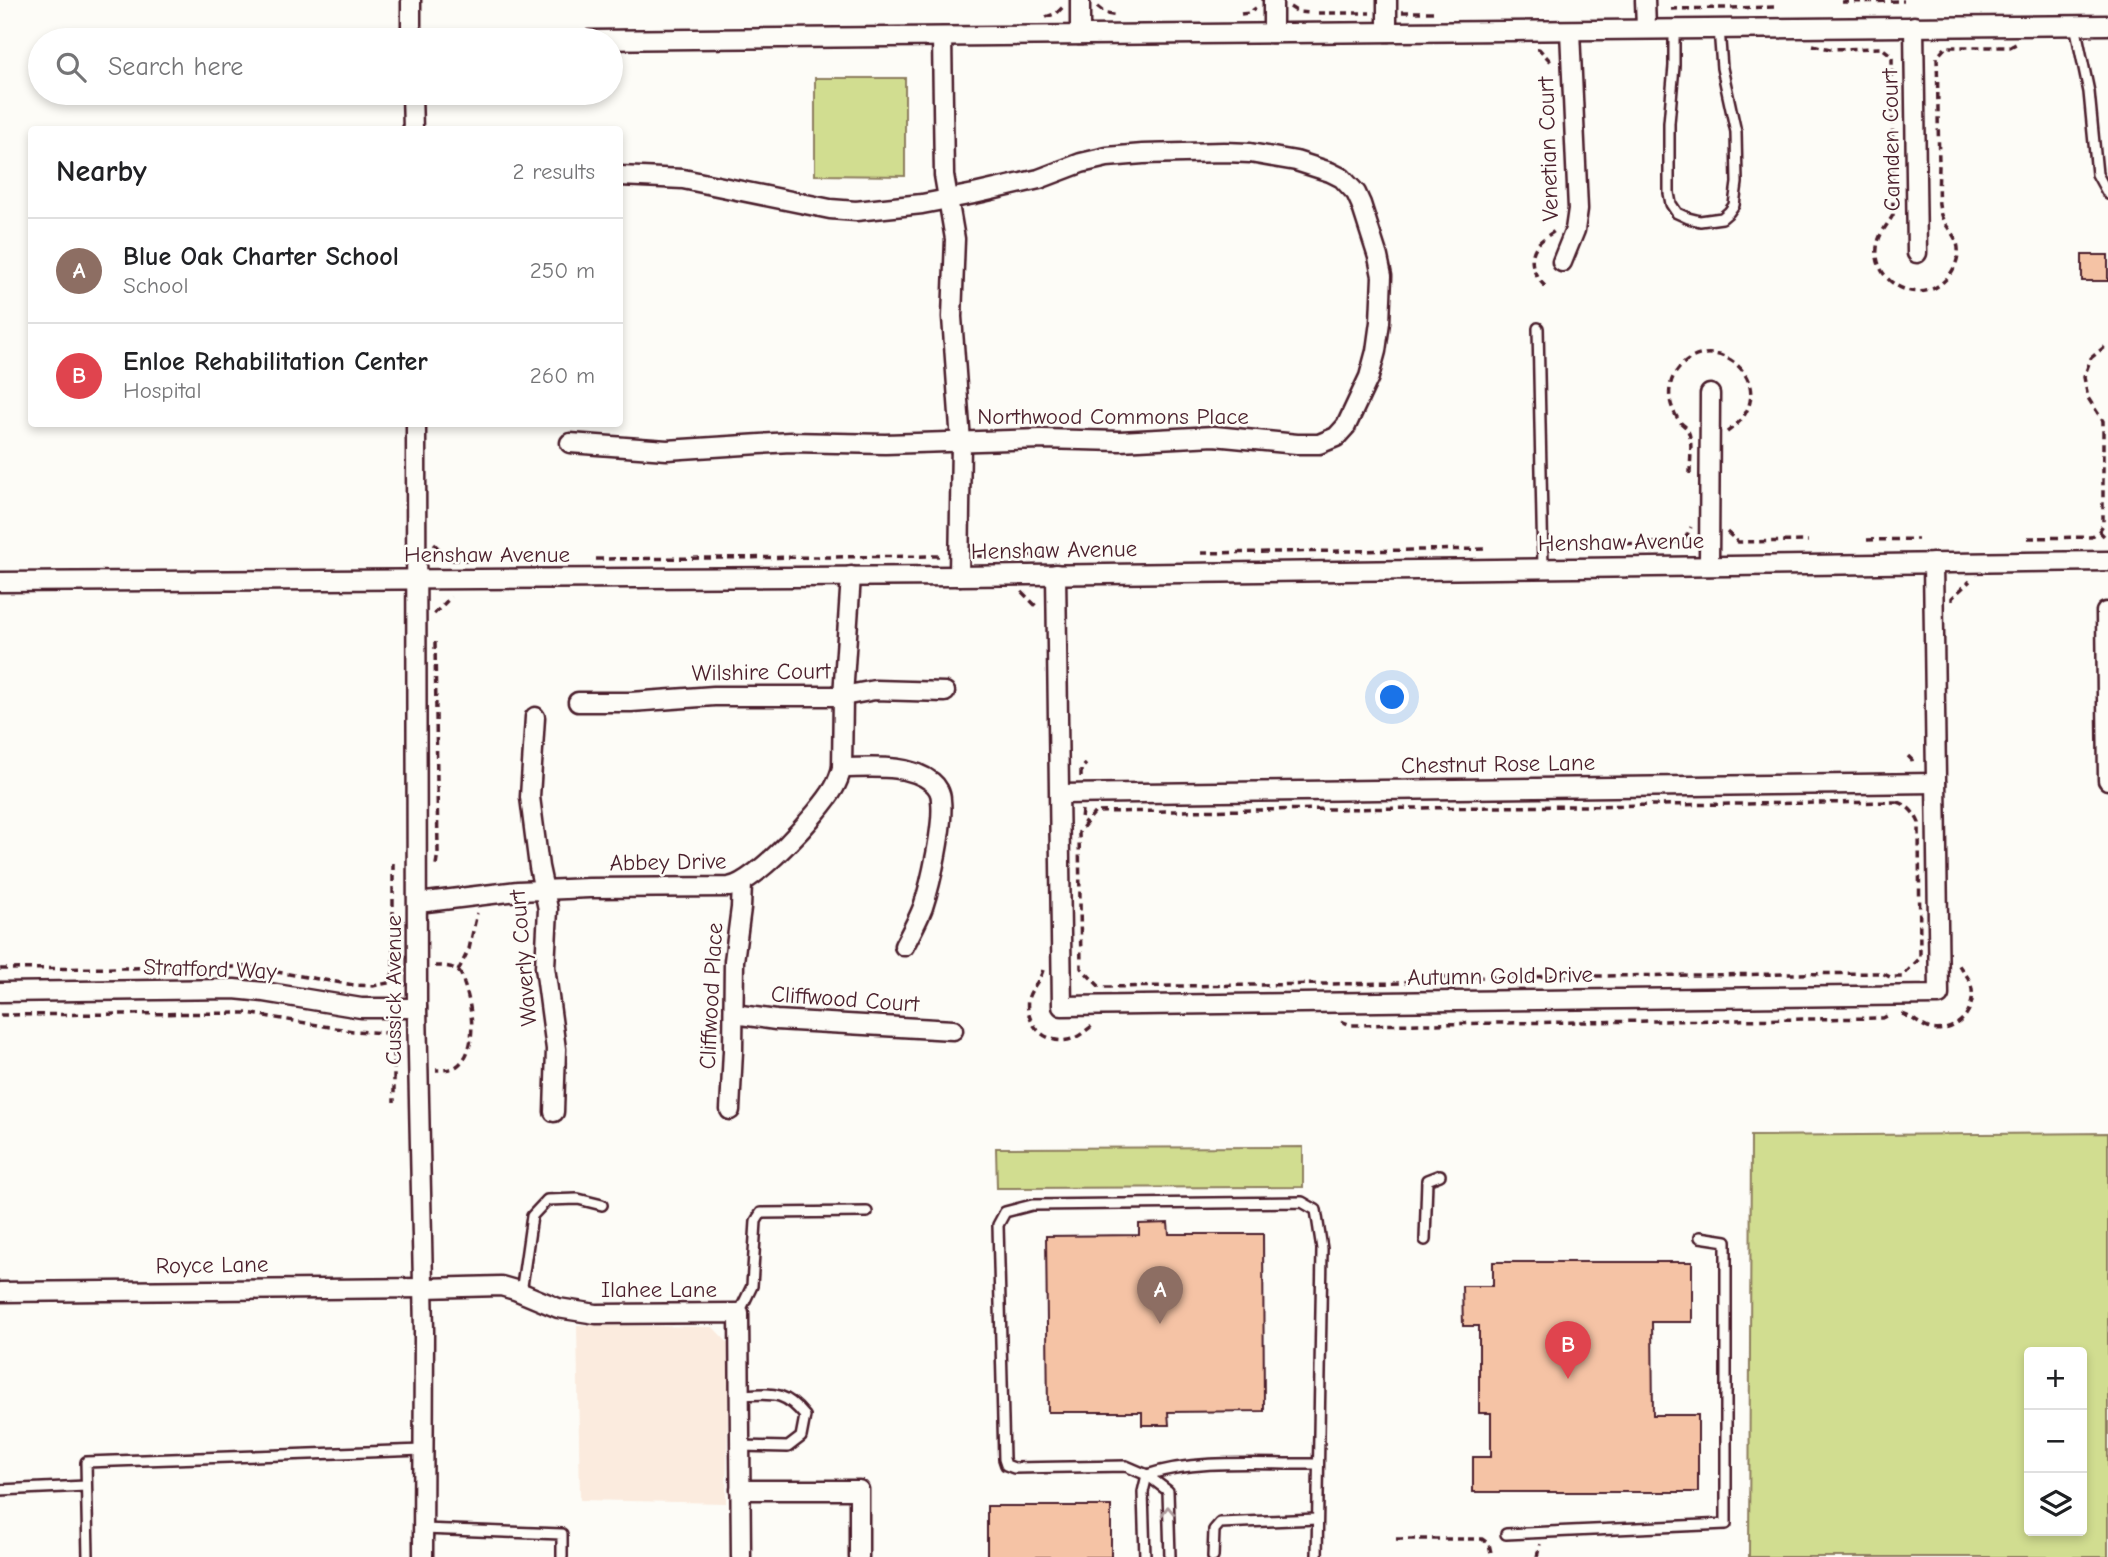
<!DOCTYPE html>
<html lang="en">
<head>
<meta charset="utf-8">
<style>
  :root { --surface:#fff; --page:#f6f6f6; --text:#202124; --muted:#757577; --line:#e0e0e0; --accent:#d1495b }
  body { margin:0; font-family:"Comic Neue",sans-serif; background:var(--page); color:var(--text) }
  .controls { position:absolute; right:21px; bottom:21px; display:grid; overflow:hidden; border-radius:7px; box-shadow:0 4px 10px #0003 }
  .controls button { width:63px; height:63px; display:grid; place-items:center; padding:0; border:0; border-bottom:2px solid var(--line); background:var(--surface); color:var(--text); font:35px sans-serif }
  .you { position:absolute; left:1393px; top:698px; width:24px; height:24px; margin:-18px; border:5px solid #fff; border-radius:50%; background:#1a73e8; box-shadow:0 0 0 10px #1a73e833 }
  .badge { display:grid; place-items:center; width:46px; height:46px; border-radius:50%; background:var(--accent); color:#fff; font-size:23px; font-weight:700 }
  .pin { position:absolute; translate:-50% -58px; filter:drop-shadow(0 2px 4px #0008) }
  .pin::after { content:''; position:absolute; top:37px; width:24px; height:21px; background:inherit; clip-path:polygon(0 0,100% 0,50% 100%) }
  .list { margin:0; padding:0; list-style:none }
  h2 { display:flex; justify-content:space-between; align-items:center; height:91px; margin:0; padding:0 28px; font-size:30px }
  h2 small { font-size:23px; font-weight:400; color:var(--muted) }
  .list li { display:grid; grid-template-columns:46px 1fr auto; gap:21px; align-items:center; box-sizing:border-box; height:105px; padding:0 28px; border-top:2px solid var(--line) }
  .list b { display:block; font-size:26px; white-space:nowrap }
  .list p { margin:0; font-size:23px; white-space:nowrap; color:var(--muted) }
  .list em { font-size:23px; font-style:normal; color:var(--muted) }
  .icon { flex:none; width:38px; height:38px; fill:none; stroke:currentColor; stroke-width:2; stroke-linecap:round; stroke-linejoin:round }
  .map { position:relative; flex:none; width:2108px; height:1557px; overflow:hidden }
  .search { position:absolute; background:var(--surface); box-shadow:0 4px 10px #0003; left:28px; top:28px; width:595px; height:77px; display:flex; align-items:center; gap:18px; box-sizing:border-box; padding:0 24px; border-radius:38px; color:var(--muted); font-size:26px }
  .panel { position:absolute; background:var(--surface); box-shadow:0 4px 10px #0003; left:28px; top:126px; width:595px; height:301px; border-radius:7px }
  .map>svg:first-child { display:block }
</style>
</head>
<body>
<div class="map">
<svg width="2108" height="1557" viewBox="0 0 2108 1557">
  <rect width="100%" height="100%" fill="#fdfcf7"/>
  <filter id="ink" filterUnits="userSpaceOnUse"><feTurbulence type="fractalNoise" baseFrequency=".0143" numOctaves="2"/><feDisplacementMap in="SourceGraphic" scale="14" xChannelSelector="R" yChannelSelector="G"/><feConvolveMatrix kernelMatrix="1 2 1 2 8 2 1 2 1" color-interpolation-filters="sRGB"/></filter>
  <g filter="url(#ink)">
    <path fill="#fbebde" d="M 577,1325 L 713,1327 L 729,1344 L 726,1503 L 580,1500 Z"/>
    <g fill="#d1dd90" stroke="#8e7e5e" stroke-width="2" fill-rule="evenodd">
      <path d="M 815,78 L 905,78 L 905,176 L 815,175 Z"/>
      <path d="M 2108,1133 L 2108,1557 L 1749,1557 L 1751,1136 ZM 2082,1352 L 2082,1531 L 2029,1531 L 2029,1352 Z"/>
      <path d="M 1303,1147 L 1303,1187 L 997,1188 L 996,1148 Z"/>
    </g>
    <g fill="#f5c3a5" stroke="#4a1f2b" stroke-width="2">
      <rect x="2082" y="255" width="26" height="26"/>
      <path d="M 1168,1223 L 1169,1234 L 1263,1234 L 1264,1411 L 1168,1412 L 1169,1425 L 1142,1425 L 1142,1412 L 1048,1412 L 1046,1236 L 1139,1235 L 1139,1224 Z"/>
      <path d="M 1493,1262 L 1692,1262 L 1692,1322 L 1652,1322 L 1653,1415 L 1698,1415 L 1698,1492 L 1473,1492 L 1473,1457 L 1491,1457 L 1491,1413 L 1479,1413 L 1479,1326 L 1463,1326 L 1462,1286 L 1493,1286 Z"/>
      <rect x="987" y="1506" width="124" height="51"/>
    </g>
    <g fill="none" stroke-linecap="round" stroke-linejoin="round">
      <defs>
        <g id="lane">
          <path d="M 2075,25 L 2089,92 L 2097,174 L 2108,194"/>
          <path d="M 1674,29 L 1674,66 L 1669,123 L 1669,193 L 1671,204 L 1677,213 L 1688,218 L 1700,221 L 1722,218 L 1729,212 L 1734,205 L 1737,183 L 1736,132 L 1722,68 L 1719,28"/>
          <path d="M 1538,328 L 1543,567"/>
          <path d="M 1425,1240 L 1427,1180 L 1440,1175"/>
          <path d="M 521,1293 L 532,1216 L 547,1200 L 578,1199 L 602,1205"/>
          <path d="M 739,1313 L 752,1286 L 756,1221 L 761,1213 L 867,1212"/>
          <path d="M 739,1395 C 771,1394 783,1389 805,1416 L 801,1437 L 788,1447 L 740,1446"/>
          <path d="M 1147,1475 C 1198,1458 1264,1465 1318,1464"/>
          <path d="M 0,1490 L 86,1486"/>
          <path d="M 423,1529 L 562,1534 L 562,1557"/>
          <path d="M 1506,1534 L 1726,1524 L 1726,1241 L 1700,1237"/>
          <path d="M 88,1557 L 86,1462 L 423,1450"/>
          <path d="M 1145,1557 L 1143,1492 L 1147,1475"/>
          <path d="M 1170,1557 L 1168,1491 L 1147,1475 L 1126,1466 L 1014,1468 L 1006,1465 L 1004,1459 L 998,1225 L 1005,1212 L 1032,1205 L 1302,1202 L 1316,1210 L 1322,1249 L 1317,1557"/>
          <path d="M 1213,1557 L 1214,1530 L 1220,1523 L 1317,1519"/>
        </g>
        <g id="street">
          <path d="M 411,0 L 411,40"/>
          <path d="M 1080,0 L 1080,35"/>
          <path d="M 1645,0 L 1646,28"/>
          <path d="M 1914,26 L 1917,253"/>
          <path d="M 1387,32 L 1387,0"/>
          <path d="M 1273,33 L 1273,0"/>
          <path d="M 942,37 L 944,175 L 955,239 L 952,317 L 961,442 L 959,576"/>
          <path d="M 589,40 L 2108,25"/>
          <path d="M 412,93 L 413,130"/>
          <path d="M 1562,262 L 1575,230 L 1578,209 L 1570,31"/>
          <path d="M 416,424 L 417,1008 L 424,1331 L 423,1557"/>
          <path d="M 570,443 L 667,450 L 790,442 L 885,444 L 1042,439 L 1120,441 L 1214,436 L 1297,444 L 1319,444 L 1336,437 L 1346,426 L 1369,377 L 1376,351 L 1380,322 L 1382,276 L 1378,257 L 1361,204 L 1356,193 L 1342,178 L 1330,172 L 1296,161 L 1250,153 L 1224,152 L 1143,154 L 1107,157 L 1081,163 L 1039,179 L 974,194 L 922,204 L 856,211 L 830,209 L 683,179 L 620,176"/>
          <path d="M 1709,566 L 1710,394"/>
          <path d="M 1056,574 L 1062,1006 L 1939,995 L 1933,563"/>
          <path d="M 0,582 L 959,576 L 2108,561"/>
          <path d="M 2106,612 L 2108,780"/>
          <path d="M 578,702 L 631,702 L 714,696 L 843,696 L 875,690 L 945,692"/>
          <path d="M 535,717 L 530,797 L 539,867 L 548,909 L 545,967 L 556,1049 L 554,1112"/>
          <path d="M 842,768 C 869,768 908,763 932,782 C 937,786 941,793 941,800 C 944,825 931,883 923,907 C 918,920 911,933 904,946"/>
          <path d="M 1060,794 L 1936,783"/>
          <path d="M 418,903 L 518,891 L 589,888 L 729,887 C 756,883 820,812 834,788 C 838,781 840,775 842,768 L 843,696 L 851,576"/>
          <path d="M 0,992 L 234,989 L 264,992 L 361,1008 L 417,1008"/>
          <path d="M 734,1014 L 776,1020 L 953,1030"/>
          <path d="M 730,1110 L 733,1051 L 734,961 L 741,908 L 742,884"/>
          <path d="M 0,1292 L 424,1288 L 501,1286 L 515,1290 L 558,1308 L 596,1314 L 739,1313 L 741,1557"/>
          <path d="M 740,1490 L 859,1490 L 859,1557"/>
        </g>
      </defs>
      <use href="#lane" stroke="#4a1f2b" stroke-width="14"/>
      <use href="#street" stroke="#4a1f2b" stroke-width="23"/>
      <g stroke="#4a1f2b" stroke-width="3.5" stroke-dasharray="7 5" stroke-linecap="butt">
        <path d="M 1842,2 L 1904,1"/>
        <path d="M 1097,7 L 1106,14 L 1118,16"/>
        <path d="M 1290,7 L 1298,12 L 1311,13"/>
        <path d="M 1671,9 L 1779,7"/>
        <path d="M 1402,12 L 1433,12"/>
        <path d="M 1318,13 L 1370,13"/>
        <path d="M 1241,14 L 1249,13 L 1256,8"/>
        <path d="M 1046,17 L 1057,13 L 1063,7"/>
        <path d="M 1813,45 L 1830,49 L 1882,48 L 1892,56 L 1893,215 C 1887,226 1878,234 1877,248 C 1873,282 1917,306 1943,282 C 1951,275 1957,265 1958,254 C 1960,235 1943,228 1940,211 C 1937,196 1939,179 1939,163 C 1938,128 1938,92 1937,57 L 1946,47 L 2010,47 L 2016,44"/>
        <path d="M 1537,49 L 1539,49 L 1554,65"/>
        <path d="M 1545,286 C 1533,275 1527,258 1538,244 C 1543,238 1551,234 1557,229"/>
        <path d="M 1690,474 C 1690,463 1693,440 1688,431 C 1687,427 1684,426 1681,423 C 1673,413 1668,400 1670,388 C 1671,378 1676,371 1683,364 C 1717,334 1768,376 1745,414 C 1741,422 1733,427 1726,433"/>
        <path d="M 2099,531 L 2105,537 L 2108,537"/>
        <path d="M 1727,532 L 1738,542 L 1808,541"/>
        <path d="M 2028,538 L 2091,537 L 2099,531 L 2103,525 L 2103,421 L 2088,398 L 2084,377 L 2091,358 L 2108,344"/>
        <path d="M 1867,540 L 1918,539"/>
        <path d="M 434,544 L 451,560 L 479,560"/>
        <path d="M 1614,544 L 1678,542 L 1685,539 L 1691,527"/>
        <path d="M 1201,553 L 1489,549"/>
        <path d="M 977,556 L 1043,555"/>
        <path d="M 596,559 L 941,556"/>
        <path d="M 1022,592 L 1039,609"/>
        <path d="M 1952,601 L 1952,598 L 1970,581"/>
        <path d="M 434,614 L 451,597"/>
        <path d="M 435,642 L 438,852 L 436,865"/>
        <path d="M 1908,756 L 1912,760 L 1913,766"/>
        <path d="M 1081,777 L 1081,769 L 1086,764"/>
        <path d="M 1898,802 C 1907,804 1916,815 1919,823 L 1920,958 L 1902,977 L 1890,977 L 1882,973 L 1414,978 L 1403,983 L 1104,987 L 1099,986 L 1081,968 L 1079,832 L 1095,812 Z"/>
        <path d="M 1082,810 L 1081,819 L 1086,823"/>
        <path d="M 435,966 C 442,966 451,966 457,970 C 461,973 463,978 464,984 C 472,1005 479,1050 457,1066 C 451,1070 443,1070 436,1070"/>
        <path d="M 0,969 L 247,967 L 354,985 L 373,986 L 388,983 L 393,973 L 393,860"/>
        <path d="M 1043,970 C 1040,981 1031,988 1028,999 C 1024,1024 1047,1047 1072,1039 C 1081,1036 1087,1029 1095,1024"/>
        <path d="M 458,971 L 469,949 L 477,913"/>
        <path d="M 1902,1014 C 1913,1017 1920,1026 1931,1029 C 1957,1034 1978,1010 1971,985 C 1969,976 1961,970 1957,962"/>
        <path d="M 0,1015 L 247,1013 L 353,1031 L 387,1033 L 392,1038 L 394,1054 L 394,1102"/>
        <path d="M 1341,1021 L 1351,1025 L 1883,1018 L 1891,1014"/>
        <path d="M 1396,1539 L 1482,1539 L 1489,1544 L 1492,1557"/>
        <path d="M 1537,1557 L 1540,1544"/>
      </g>
      <use href="#lane" stroke="#fdfcf7" stroke-width="9"/>
      <use href="#street" stroke="#fdfcf7" stroke-width="18"/>
    </g>
    <defs><path id="oneway-chevron" d="M-2-3.5L2.5 0L-2 3.5" fill="none" stroke-width="1.6" stroke-linecap="round" stroke-linejoin="round" transform="scale(1.75)"/></defs>
    <use stroke="#ac999b" href="#oneway-chevron" transform="translate(1168 1511) rotate(-92)"/>
  </g>
  <g text-anchor="middle" dominant-baseline="central" stroke-width="5" stroke-linejoin="round" paint-order="stroke">
    <g font-size="23" fill="#4a1f2b" stroke="#fdfcf7">
      <text transform="translate(1891 140) rotate(-91)">Camden Court</text>
      <text transform="translate(1548 149) rotate(-92)">Venetian Court</text>
      <text x="1113" y="416">Northwood Commons Place</text>
      <text transform="translate(1621 542) rotate(-1)">Henshaw Avenue</text>
      <text transform="translate(1054 550) rotate(-1)">Henshaw Avenue</text>
      <text x="487" y="554">Henshaw Avenue</text>
      <text transform="translate(761 672) rotate(-1)">Wilshire Court</text>
      <text transform="translate(1498 764) rotate(-1)">Chestnut Rose Lane</text>
      <text transform="translate(668 862) rotate(-1)">Abbey Drive</text>
      <text transform="translate(523 958) rotate(-95)">Waverly Court</text>
      <text transform="translate(210 969) rotate(2)">Stratford Way</text>
      <text transform="translate(1500 976) rotate(-1)">Autumn Gold Drive</text>
      <text transform="translate(393 990) rotate(-90)">Cussick Avenue</text>
      <text transform="translate(711 996) rotate(-87)">Cliffwood Place</text>
      <text transform="translate(845 999) rotate(4)">Cliffwood Court</text>
      <text transform="translate(212 1265) rotate(-1)">Royce Lane</text>
      <text x="659" y="1289">Ilahee Lane</text>
    </g>
  </g>
</svg>
<div class="controls">
<button>+</button>
<button>−</button>
<button><svg class="icon" aria-label="layers" viewBox="0 0 24 24"><path d="M12 4l9 5-9 5-9-5zM3 14l9 5 9-5"/></svg></button>
</div>
<div class="you"></div>
<div class="pin badge" style="left:1160px;top:1324px;background:#8d6e63">A</div>
<div class="pin badge" style="left:1568px;top:1379px;background:#e0444e">B</div>
<div class="search"><svg class="icon" aria-label="search" viewBox="0 0 24 24"><circle cx="10" cy="10" r="6"/><path d="M15 15l6 6"/></svg>Search here</div>
<section class="panel">
<h2>Nearby<small>2 results</small></h2>
<ul class="list">
<li><span class="badge" style="background:#8d6e63">A</span><div><b>Blue Oak Charter School</b><p>School</p></div><em>250 m</em></li>
<li><span class="badge" style="background:#e0444e">B</span><div><b>Enloe Rehabilitation Center</b><p>Hospital</p></div><em>260 m</em></li>
</ul>
</section>
</div>
</body>
</html>
